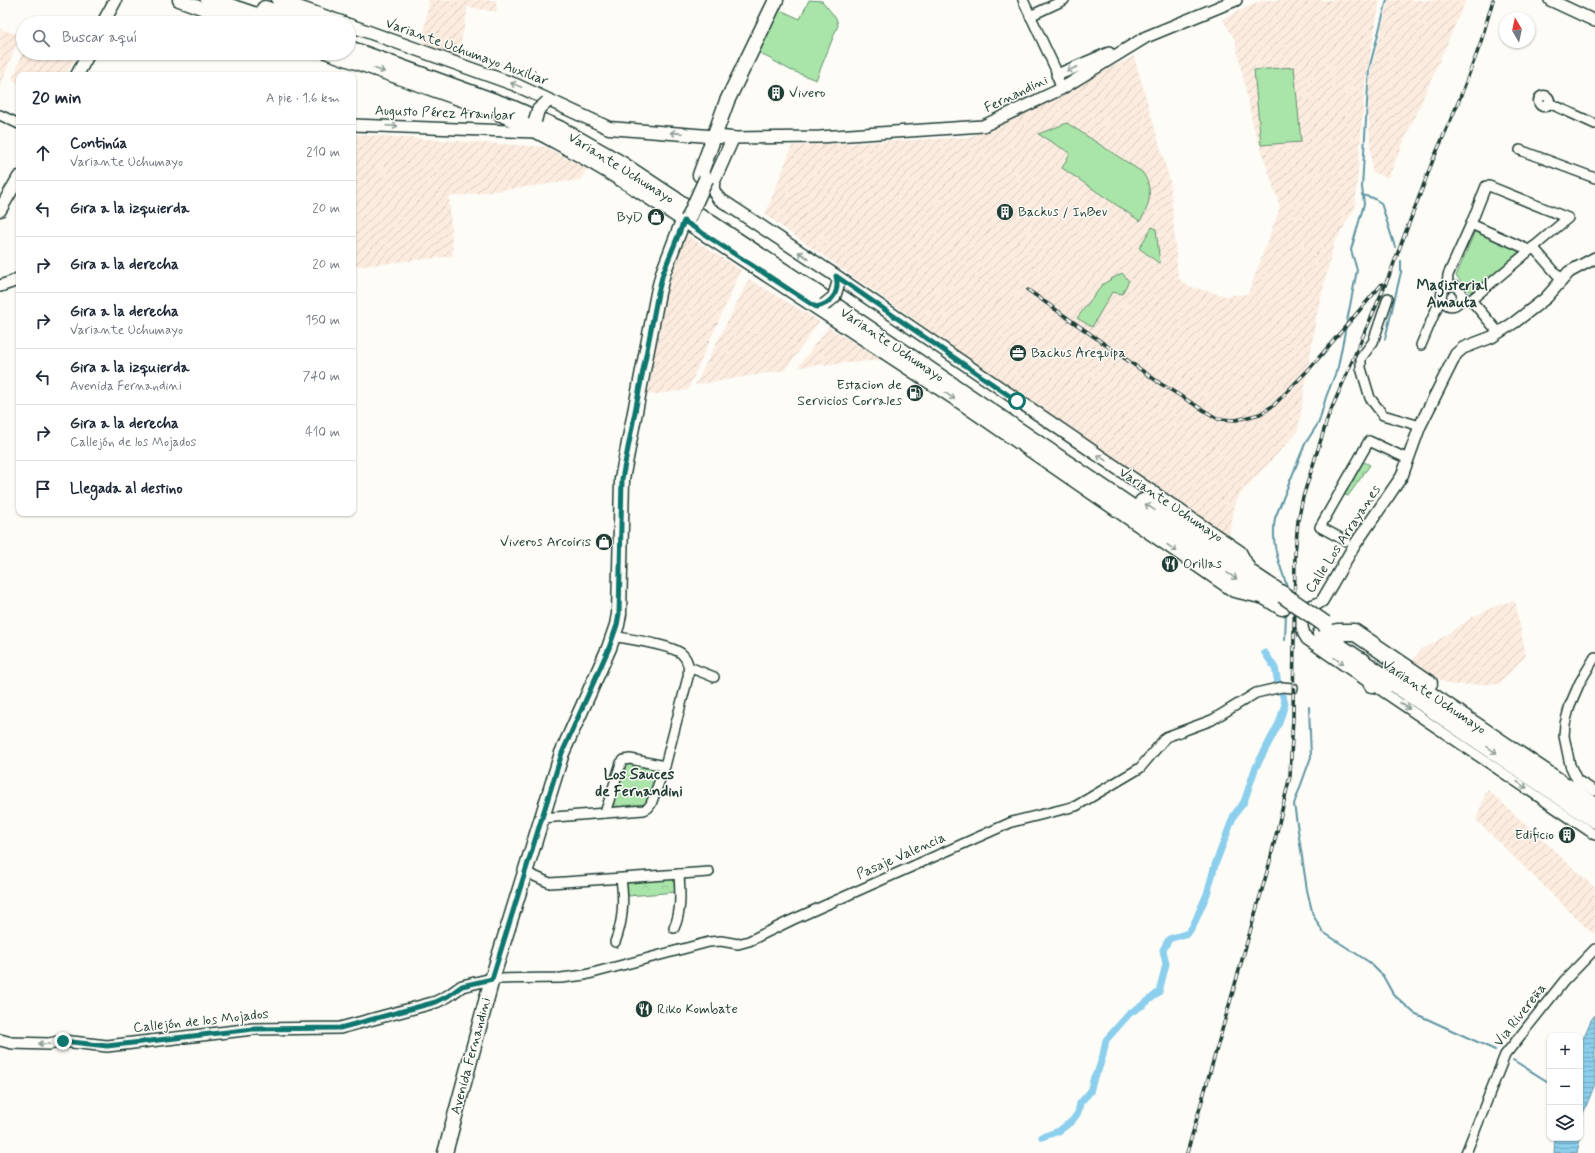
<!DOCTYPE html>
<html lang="es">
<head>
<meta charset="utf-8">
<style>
  :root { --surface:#fff; --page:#f6f6f7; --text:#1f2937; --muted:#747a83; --line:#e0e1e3 }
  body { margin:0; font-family:Mynerve,sans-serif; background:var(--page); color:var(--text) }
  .controls { position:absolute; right:12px; bottom:12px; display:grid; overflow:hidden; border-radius:8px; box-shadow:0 1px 3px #0004 }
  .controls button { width:36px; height:36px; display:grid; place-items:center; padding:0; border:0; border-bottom:1px solid var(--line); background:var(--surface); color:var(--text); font:20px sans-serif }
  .compass { position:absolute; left:1499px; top:12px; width:36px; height:36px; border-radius:50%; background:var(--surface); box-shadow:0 1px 3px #0004; rotate:351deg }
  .stop { position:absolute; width:12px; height:12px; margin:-9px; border:3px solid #0f766e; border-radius:50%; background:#fff }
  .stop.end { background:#0f766e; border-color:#fff; box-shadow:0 1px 4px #0008 }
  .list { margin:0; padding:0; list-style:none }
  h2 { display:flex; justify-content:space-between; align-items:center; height:52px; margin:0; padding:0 16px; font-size:17px }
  h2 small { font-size:13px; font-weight:400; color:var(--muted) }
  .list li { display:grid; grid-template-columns:26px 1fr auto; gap:12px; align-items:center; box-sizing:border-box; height:56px; padding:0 16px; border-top:1px solid var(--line) }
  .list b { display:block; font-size:15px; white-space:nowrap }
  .list p { margin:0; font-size:13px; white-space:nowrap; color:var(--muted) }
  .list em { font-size:13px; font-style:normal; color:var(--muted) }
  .icon { flex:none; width:22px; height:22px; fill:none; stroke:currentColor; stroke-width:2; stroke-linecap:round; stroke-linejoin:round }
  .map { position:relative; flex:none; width:1595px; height:1153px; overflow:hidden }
  .search { position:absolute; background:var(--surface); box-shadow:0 1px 3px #0004; left:16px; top:16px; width:340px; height:44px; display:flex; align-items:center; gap:10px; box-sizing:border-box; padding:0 14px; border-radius:22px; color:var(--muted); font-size:15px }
  .panel { position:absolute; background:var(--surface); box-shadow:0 1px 3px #0004; left:16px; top:72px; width:340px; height:444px; border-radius:8px }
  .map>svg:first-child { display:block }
</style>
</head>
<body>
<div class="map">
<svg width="1595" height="1153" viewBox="0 0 1595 1153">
  <defs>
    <pattern id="industrial-furrows" width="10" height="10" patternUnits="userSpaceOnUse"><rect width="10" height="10" fill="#fcece0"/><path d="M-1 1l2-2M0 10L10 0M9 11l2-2" fill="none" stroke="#d8cbc1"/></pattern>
    <pattern id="park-crowns" width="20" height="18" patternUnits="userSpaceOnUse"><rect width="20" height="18" fill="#a9e4a9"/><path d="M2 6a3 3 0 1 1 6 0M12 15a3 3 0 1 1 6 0" fill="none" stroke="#91c492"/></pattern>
    <pattern id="water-rules" width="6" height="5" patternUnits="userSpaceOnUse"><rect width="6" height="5" fill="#8ccfed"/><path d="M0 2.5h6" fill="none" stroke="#72a9c1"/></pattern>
  </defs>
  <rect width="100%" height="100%" fill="#fdfcf7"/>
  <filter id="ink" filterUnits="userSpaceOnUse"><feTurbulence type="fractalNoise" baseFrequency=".025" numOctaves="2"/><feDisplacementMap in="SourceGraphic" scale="8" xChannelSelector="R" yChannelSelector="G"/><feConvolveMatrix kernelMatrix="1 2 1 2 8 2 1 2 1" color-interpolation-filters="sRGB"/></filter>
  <g filter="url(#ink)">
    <g fill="url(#industrial-furrows)">
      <path d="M 429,0 L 496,0 L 497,12 L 468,7 L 458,58 L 422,45 Z"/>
      <path d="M 1263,0 L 1380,0 L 1365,85 L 1355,208 L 1334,243 L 1316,318 L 1298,431 L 1237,498 L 1228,537 L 1141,478 L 765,215 L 792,146 L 971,137 L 1134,56 L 1170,181 L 1178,278 L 1188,286 L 1225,296 L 1248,294 L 1280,207 L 1253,125 L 1235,40 L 1222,19 Z"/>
      <path d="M 1389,0 L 1466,0 L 1388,178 L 1372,172 L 1368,109 L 1371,70 Z"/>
      <path d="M 0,29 L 20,35 L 0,87 Z"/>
      <path d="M 23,52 L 23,53 L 79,53 L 66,75 L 19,75 L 19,83 L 12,80 Z"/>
      <path d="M 353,134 L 546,147 L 587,169 L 580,180 L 449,197 L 453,256 L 353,267 Z"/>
      <path d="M 685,234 L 741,270 L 688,390 L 648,395 L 664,284 Z"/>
      <path d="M 749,279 L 819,321 L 786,370 L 695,385 Z"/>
      <path d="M 828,327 L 883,360 L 798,367 Z"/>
      <path d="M 1515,601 L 1526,656 L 1499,684 L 1450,685 L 1410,663 L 1421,649 L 1434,643 L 1473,617 L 1500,604 Z"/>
      <path d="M 1487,789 L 1595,888 L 1595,932 L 1593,934 L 1476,820 Z"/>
    </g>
    <g fill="#a9e4a9" stroke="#64906e">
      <path d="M 809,0 L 822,1 L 836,18 L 838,25 L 816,80 L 790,70 L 758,52 L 778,9 L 800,19 Z"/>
      <path d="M 1294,67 L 1301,142 L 1261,145 L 1254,70 Z"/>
      <path d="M 1067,123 L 1142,172 C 1154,187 1150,207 1140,221 L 1062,168 L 1070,153 L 1038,134 Z"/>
      <path d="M 1152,227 L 1156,229 L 1160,264 L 1139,248 Z"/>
      <path d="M 1475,231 L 1521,251 L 1472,294 L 1456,276 Z"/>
      <path d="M 1122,273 L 1129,281 L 1122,294 L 1112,292 L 1092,327 L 1077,318 L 1103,284 Z"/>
    </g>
    <g fill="url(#park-crowns)" stroke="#64906e">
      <path d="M 1362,461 L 1370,465 L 1348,496 L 1343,494 Z"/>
      <path d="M 626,763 L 659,769 L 659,771 L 647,805 L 613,808 L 611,805 Z"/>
      <path d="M 675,877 L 676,892 L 628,896 L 626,882 Z"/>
    </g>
    <g fill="url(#water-rules)" stroke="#6095a3">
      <path d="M 1595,1015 L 1595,1084 L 1583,1114 L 1580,1135 L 1580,1046 L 1591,1020 Z"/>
      <path d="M 1555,1138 L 1580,1138 L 1577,1153 L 1554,1153 Z"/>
    </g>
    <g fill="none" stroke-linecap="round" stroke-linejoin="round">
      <g stroke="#6095a3" stroke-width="2">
        <path d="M 1362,195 L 1373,198 L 1381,203 L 1395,247"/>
        <path d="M 1385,339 L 1401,272 L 1401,261"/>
        <path d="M 1287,590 L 1287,586 C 1278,560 1271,545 1275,518 L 1305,444 L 1319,422 L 1326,397 L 1338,367 L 1357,270 L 1351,250 L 1364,204 L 1362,187 L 1369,69 L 1387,0"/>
        <path d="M 1285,640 L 1286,613"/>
        <path d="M 1309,707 L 1311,757 L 1294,804 L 1307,890 L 1313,915 L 1323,932 L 1369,962 L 1383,976 L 1393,994 L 1414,1013 L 1495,1050"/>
        <path d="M 1513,1060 L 1550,1083"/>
      </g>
      <g stroke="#8ccfed" stroke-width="7">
        <path d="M 1265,653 L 1275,668 L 1278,683"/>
        <path d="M 1042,1137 L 1059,1131 L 1072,1121 L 1078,1113 L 1080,1103 L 1090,1092 L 1094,1077 L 1098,1071 L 1103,1055 L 1106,1040 L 1130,1013 L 1143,1005 L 1159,992 L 1166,964 L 1163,950 L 1169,939 L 1188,933 L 1193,926 L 1207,894 L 1215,865 L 1234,815 L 1244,802 L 1255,769 L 1279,723 L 1285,704 L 1282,693"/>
      </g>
      <defs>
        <g id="minor">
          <path d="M 1023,0 L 1055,68 L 1061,89"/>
          <path d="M 1030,16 L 1064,0"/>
          <circle cx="1544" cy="101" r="5.5"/>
          <path d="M 1549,103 L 1595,124"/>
          <path d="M 0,115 L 19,124"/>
          <path d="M 1520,150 L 1595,178"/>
          <path d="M 1471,224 L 1529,250"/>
          <path d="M 1533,247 L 1561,279"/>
          <path d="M 1447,286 L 1448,275 L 1471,224 L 1486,186 L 1489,186 L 1568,218 L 1471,300"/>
          <path d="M 1388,298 L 1373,342 L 1361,358 L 1361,368 L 1370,398 L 1383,415 L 1420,426"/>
          <path d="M 1465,299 L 1471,300 L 1499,333"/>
          <path d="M 1421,345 L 1441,298 L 1442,291 C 1446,287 1450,284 1456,287 C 1471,294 1452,318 1441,298"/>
          <path d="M 1346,541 L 1320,527 L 1369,441 L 1408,459"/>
          <path d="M 1595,657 L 1580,682 L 1570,705 L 1565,724 L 1564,736 L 1570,765 L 1577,780 L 1595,791"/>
          <path d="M 689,667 L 714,677"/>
          <path d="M 1373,685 L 1595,835"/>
          <path d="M 605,813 L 621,763 L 624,760 L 630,759 L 665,766"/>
          <path d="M 542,818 L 644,810 L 648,808 L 651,804 L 665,766 L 688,677 C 689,668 689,661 682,654 C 673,645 628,639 613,636"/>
          <path d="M 525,872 L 550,883 L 709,872"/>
          <path d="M 674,928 C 682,911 680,891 679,874"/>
          <path d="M 615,942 C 623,922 624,899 621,879"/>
          <path d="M 492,979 L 561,978 L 585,975 L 709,942 L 721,941 L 738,944 L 749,941 L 792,920 L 1012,822 L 1076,806 L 1140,768 L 1166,737 L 1212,720 L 1256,693 L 1282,687 L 1293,688"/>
          <path d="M 1466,1153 L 1505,1055 L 1564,981 L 1595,949"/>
        </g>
        <g id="tertiary">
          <path d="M 1550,0 L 1595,21"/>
          <path d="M 1057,75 L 1109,53"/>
          <path d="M 353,125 L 535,132"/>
          <path d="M 733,138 L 820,137 L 983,126 L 1061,89 L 1146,37 L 1236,0"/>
          <path d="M 0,286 L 12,282 L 19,278"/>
          <path d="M 1372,684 L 1307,639 L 1304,634 L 1302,627 L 1302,617 L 1305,610 L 1311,606 L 1317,604 L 1322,601 L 1354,546 L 1402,476 L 1420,426 L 1456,354 L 1463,348 L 1492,337 L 1515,322 L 1546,298 L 1569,272 L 1595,258"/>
          <path d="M 0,1040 L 12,1043 L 49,1044 L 63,1041 L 107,1046 L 253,1029 L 340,1028 L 436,1002 L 448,996 L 462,986 L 492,979"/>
        </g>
        <g id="secondary">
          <path d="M 179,0 L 243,23"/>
          <path d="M 278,0 L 344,23"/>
          <path d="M 103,23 L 115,1"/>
          <path d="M 349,25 L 516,85 L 609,128 L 733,138 L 713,183 L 713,190 L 718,198 L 836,276 L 1240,552 L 1252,574"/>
          <path d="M 328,53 L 487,109 C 537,130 583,157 629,185 L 961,403 L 1234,591 L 1260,597"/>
          <path d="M 77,75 L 89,53"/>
          <path d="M 0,210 L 19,177"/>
        </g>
        <g id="primary">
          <path d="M 700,175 L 727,101 L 776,0"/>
          <path d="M 445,1153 L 492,979 L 562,753 L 609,648 L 617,625 L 619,614 L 622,479 L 658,293 L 663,273 L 683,221"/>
        </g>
        <g id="motorway">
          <path d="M 209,0 L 277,23"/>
          <path d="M 265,9 L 307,23"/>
          <path d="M 349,49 L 511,108 L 559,129 L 619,163 L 820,296 L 1240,581 L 1282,607"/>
          <path d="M 1143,502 L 1283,595"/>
          <path d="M 1337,632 L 1354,632 L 1429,683"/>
          <path d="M 1321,634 L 1595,820"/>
          <path d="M 1363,662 L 1372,684 L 1392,683"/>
          <path d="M 1411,682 L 1595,806"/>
        </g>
      </defs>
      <use href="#minor" stroke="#1f3d34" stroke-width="12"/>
      <use href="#tertiary" stroke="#1f3d34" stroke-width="14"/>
      <use href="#secondary" stroke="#1f3d34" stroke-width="15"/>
      <use href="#primary" stroke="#1f3d34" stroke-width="17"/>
      <use href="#motorway" stroke="#1f3d34" stroke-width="19"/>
      <use href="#minor" stroke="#fdfcf7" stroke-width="9"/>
      <use href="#tertiary" stroke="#fdfcf7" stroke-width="11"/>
      <use href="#secondary" stroke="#fdfcf7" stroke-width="12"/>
      <use href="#primary" stroke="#fdfcf7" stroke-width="14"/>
      <use href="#motorway" stroke="#fdfcf7" stroke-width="16"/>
      <defs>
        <g id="rail">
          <path d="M 1028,290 L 1161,384 L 1218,419 L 1236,420 L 1260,414 L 1274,405 L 1310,368 L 1382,284"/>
          <path d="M 1187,1153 L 1269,865 L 1290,776 L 1293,717 L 1295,554 L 1298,521 L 1303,497 L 1328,417 L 1389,276 L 1433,160 L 1458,103 L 1480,45 L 1493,0"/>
        </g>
      </defs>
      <use href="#rail" stroke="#1f3d34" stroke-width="3.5"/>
      <use href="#rail" stroke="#fdfcf7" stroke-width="2" stroke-dasharray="6" stroke-linecap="butt"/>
      <defs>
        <g id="secondary-bridge">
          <path d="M 535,121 L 538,110 L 547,102"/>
          <path d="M 824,305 L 834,297 L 838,284"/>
        </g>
        <path id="primary-bridge" d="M 688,219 L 706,179"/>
        <path id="motorway-bridge" d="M 1283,595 L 1325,624"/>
      </defs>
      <use href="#secondary-bridge" stroke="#1f3d34" stroke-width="15" stroke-linecap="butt"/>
      <use href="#primary-bridge" stroke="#1f3d34" stroke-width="17" stroke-linecap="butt"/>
      <use href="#motorway-bridge" stroke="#1f3d34" stroke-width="19" stroke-linecap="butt"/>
      <use href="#secondary-bridge" stroke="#fdfcf7" stroke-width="12"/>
      <use href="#primary-bridge" stroke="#fdfcf7" stroke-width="14"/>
      <use href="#motorway-bridge" stroke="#fdfcf7" stroke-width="16"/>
    </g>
    <defs><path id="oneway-shaft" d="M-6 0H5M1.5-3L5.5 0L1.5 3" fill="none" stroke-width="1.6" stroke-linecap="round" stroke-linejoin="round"/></defs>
    <g stroke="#8e9c96">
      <use href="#oneway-shaft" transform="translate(1072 69) rotate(157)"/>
      <use href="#oneway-shaft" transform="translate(379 70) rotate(20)"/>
      <use href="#oneway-shaft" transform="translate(516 85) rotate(-158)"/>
      <use href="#oneway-shaft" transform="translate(392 126) rotate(2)"/>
      <use href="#oneway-shaft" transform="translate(676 133) rotate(-176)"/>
      <use href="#oneway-shaft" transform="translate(803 255) rotate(-147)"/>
      <use href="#oneway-shaft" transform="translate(950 396) rotate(34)"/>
      <use href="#oneway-shaft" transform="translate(1102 458) rotate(-146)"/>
      <use href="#oneway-shaft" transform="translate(1150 507) rotate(-146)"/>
      <use href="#oneway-shaft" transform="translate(1172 548) rotate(35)"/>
      <use href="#oneway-shaft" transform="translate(1232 576) rotate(34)"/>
      <use href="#oneway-shaft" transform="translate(1339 661) rotate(35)"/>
      <use href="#oneway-shaft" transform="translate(1405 706) rotate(33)"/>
      <use href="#oneway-shaft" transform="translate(1492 750) rotate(34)"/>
      <use href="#oneway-shaft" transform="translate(1522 785) rotate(34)"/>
      <use href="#oneway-shaft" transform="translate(44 1044) rotate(-180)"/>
    </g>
  </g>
  <g fill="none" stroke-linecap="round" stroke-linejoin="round" filter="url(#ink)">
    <path stroke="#0f766e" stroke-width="5" d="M 63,1041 L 107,1046 L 253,1029 L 340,1028 L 436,1002 L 448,996 L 462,986 L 492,979 L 562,753 L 609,648 L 617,625 L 619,614 L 622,479 L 658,293 L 663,273 L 684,221 L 816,307 C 832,304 840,292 836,276 L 1017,401"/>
  </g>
  <defs>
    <symbol id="building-disc" viewBox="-11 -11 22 22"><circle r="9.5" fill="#1f3d34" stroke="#fdfcf7"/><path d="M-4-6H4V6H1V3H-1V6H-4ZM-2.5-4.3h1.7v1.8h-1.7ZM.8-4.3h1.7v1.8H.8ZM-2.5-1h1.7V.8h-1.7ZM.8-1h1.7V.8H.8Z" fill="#fff"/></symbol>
    <symbol id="shop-disc" viewBox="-11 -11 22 22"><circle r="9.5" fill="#1f3d34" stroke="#fdfcf7"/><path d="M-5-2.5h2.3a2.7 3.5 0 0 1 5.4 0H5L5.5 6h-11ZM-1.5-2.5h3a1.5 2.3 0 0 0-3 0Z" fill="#fff"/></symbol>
    <symbol id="office-disc" viewBox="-11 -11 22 22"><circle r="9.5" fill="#1f3d34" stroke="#fdfcf7"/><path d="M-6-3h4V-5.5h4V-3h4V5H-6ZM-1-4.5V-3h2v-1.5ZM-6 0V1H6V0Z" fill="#fff"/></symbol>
    <symbol id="fuel-disc" viewBox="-11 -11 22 22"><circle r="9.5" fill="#1f3d34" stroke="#fdfcf7"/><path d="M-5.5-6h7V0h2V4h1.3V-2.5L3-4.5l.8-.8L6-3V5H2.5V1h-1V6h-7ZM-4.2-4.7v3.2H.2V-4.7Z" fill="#fff"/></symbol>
    <symbol id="restaurant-disc" viewBox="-11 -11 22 22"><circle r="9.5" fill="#1f3d34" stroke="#fdfcf7"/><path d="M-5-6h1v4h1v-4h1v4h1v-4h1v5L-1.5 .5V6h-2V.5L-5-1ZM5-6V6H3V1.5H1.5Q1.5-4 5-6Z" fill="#fff"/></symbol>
  </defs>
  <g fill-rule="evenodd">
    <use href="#building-disc" x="766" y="83" width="20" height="20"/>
    <use href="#building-disc" x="995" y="202" width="20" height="20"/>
    <use href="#shop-disc" x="646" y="207" width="20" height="20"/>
    <use href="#office-disc" x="1008" y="343" width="20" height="20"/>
    <use href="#fuel-disc" x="905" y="383" width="20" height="20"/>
    <use href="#shop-disc" x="594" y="532" width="20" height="20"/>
    <use href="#restaurant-disc" x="1160" y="554" width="20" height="20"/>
    <use href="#building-disc" x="1557" y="825" width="20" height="20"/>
    <use href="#restaurant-disc" x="634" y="999" width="20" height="20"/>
  </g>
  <g text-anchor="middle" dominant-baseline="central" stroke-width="3" stroke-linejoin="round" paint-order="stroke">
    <g font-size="14" fill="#1f3d34" stroke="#fdfcf7">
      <text transform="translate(467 52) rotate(20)">Variante Uchumayo Auxiliar</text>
      <text transform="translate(1016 94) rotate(-26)">Fernandini</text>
      <text transform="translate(445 113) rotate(2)">Augusto Pérez Aranibar</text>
      <text transform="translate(621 168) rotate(32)">Variante Uchumayo</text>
      <text transform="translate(892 345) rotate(34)">Variante Uchumayo</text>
      <text transform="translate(1171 505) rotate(34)">Variante Uchumayo</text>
      <text transform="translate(1343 539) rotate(-57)">Calle Los Arrayanes</text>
      <text transform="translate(1434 697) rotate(34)">Variante Uchumayo</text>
      <text transform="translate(901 856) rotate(-24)">Pasaje Valencia</text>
      <text transform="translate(1520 1015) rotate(-52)">Via Rivereña</text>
      <text transform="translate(201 1021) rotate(-6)">Callejón de los Mojados</text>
      <text transform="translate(471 1056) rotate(-75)">Avenida Fernandini</text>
    </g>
    <g font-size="14" fill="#1f3d34" stroke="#fdfcf7" text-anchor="start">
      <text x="789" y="93">Vivero</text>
      <text x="1018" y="212">Backus / InBev</text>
      <text x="643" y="217" text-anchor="end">ByD</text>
      <text x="1031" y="353">Backus Arequipa</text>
      <text x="902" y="385" text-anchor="end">Estacion de<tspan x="902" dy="16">Servicios Corrales</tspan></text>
      <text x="591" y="542" text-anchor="end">Viveros Arcoiris</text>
      <text x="1183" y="564">Orillas</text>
      <text x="1554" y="835" text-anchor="end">Edificio</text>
      <text x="657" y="1009">Riko Kombate</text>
    </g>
    <g font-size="15" font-weight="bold" fill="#1f3d34" stroke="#fdfcf7">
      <text x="1452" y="286">Magisterial<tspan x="1452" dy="17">Amauta</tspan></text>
      <text x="639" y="775">Los Sauces<tspan x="639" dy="17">de Fernandini</tspan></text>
    </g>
  </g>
</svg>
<div class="controls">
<button>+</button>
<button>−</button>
<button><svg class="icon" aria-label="layers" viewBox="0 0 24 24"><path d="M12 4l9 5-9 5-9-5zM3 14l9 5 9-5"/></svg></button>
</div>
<svg class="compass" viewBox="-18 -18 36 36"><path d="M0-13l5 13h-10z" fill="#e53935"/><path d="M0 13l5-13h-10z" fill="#747a83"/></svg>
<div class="stop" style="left:1017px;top:401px"></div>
<div class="stop end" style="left:63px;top:1041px"></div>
<div class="search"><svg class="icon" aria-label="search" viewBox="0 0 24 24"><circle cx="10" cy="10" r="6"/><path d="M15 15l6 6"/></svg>Buscar aquí</div>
<section class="panel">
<h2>20 min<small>A pie · 1.6 km</small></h2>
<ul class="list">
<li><svg class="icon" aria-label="ahead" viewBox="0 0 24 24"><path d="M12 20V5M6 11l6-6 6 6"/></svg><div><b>Continúa</b><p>Variante Uchumayo</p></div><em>210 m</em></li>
<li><svg class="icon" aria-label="left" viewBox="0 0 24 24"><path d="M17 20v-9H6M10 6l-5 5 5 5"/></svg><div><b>Gira a la izquierda</b></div><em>20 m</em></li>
<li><svg class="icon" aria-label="right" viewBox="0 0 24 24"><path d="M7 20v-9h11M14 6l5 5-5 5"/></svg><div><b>Gira a la derecha</b></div><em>20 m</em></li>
<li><svg class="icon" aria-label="right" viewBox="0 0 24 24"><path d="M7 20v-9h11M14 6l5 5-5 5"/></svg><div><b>Gira a la derecha</b><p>Variante Uchumayo</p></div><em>150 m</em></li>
<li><svg class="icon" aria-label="left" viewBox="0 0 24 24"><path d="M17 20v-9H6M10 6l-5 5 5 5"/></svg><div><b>Gira a la izquierda</b><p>Avenida Fernandini</p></div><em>740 m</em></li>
<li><svg class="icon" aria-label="right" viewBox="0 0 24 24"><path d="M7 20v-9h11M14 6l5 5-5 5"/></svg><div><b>Gira a la derecha</b><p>Callejón de los Mojados</p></div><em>410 m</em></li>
<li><svg class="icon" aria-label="arrive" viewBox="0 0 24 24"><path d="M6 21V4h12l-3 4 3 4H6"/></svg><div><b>Llegada al destino</b></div></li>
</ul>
</section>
</div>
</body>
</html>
